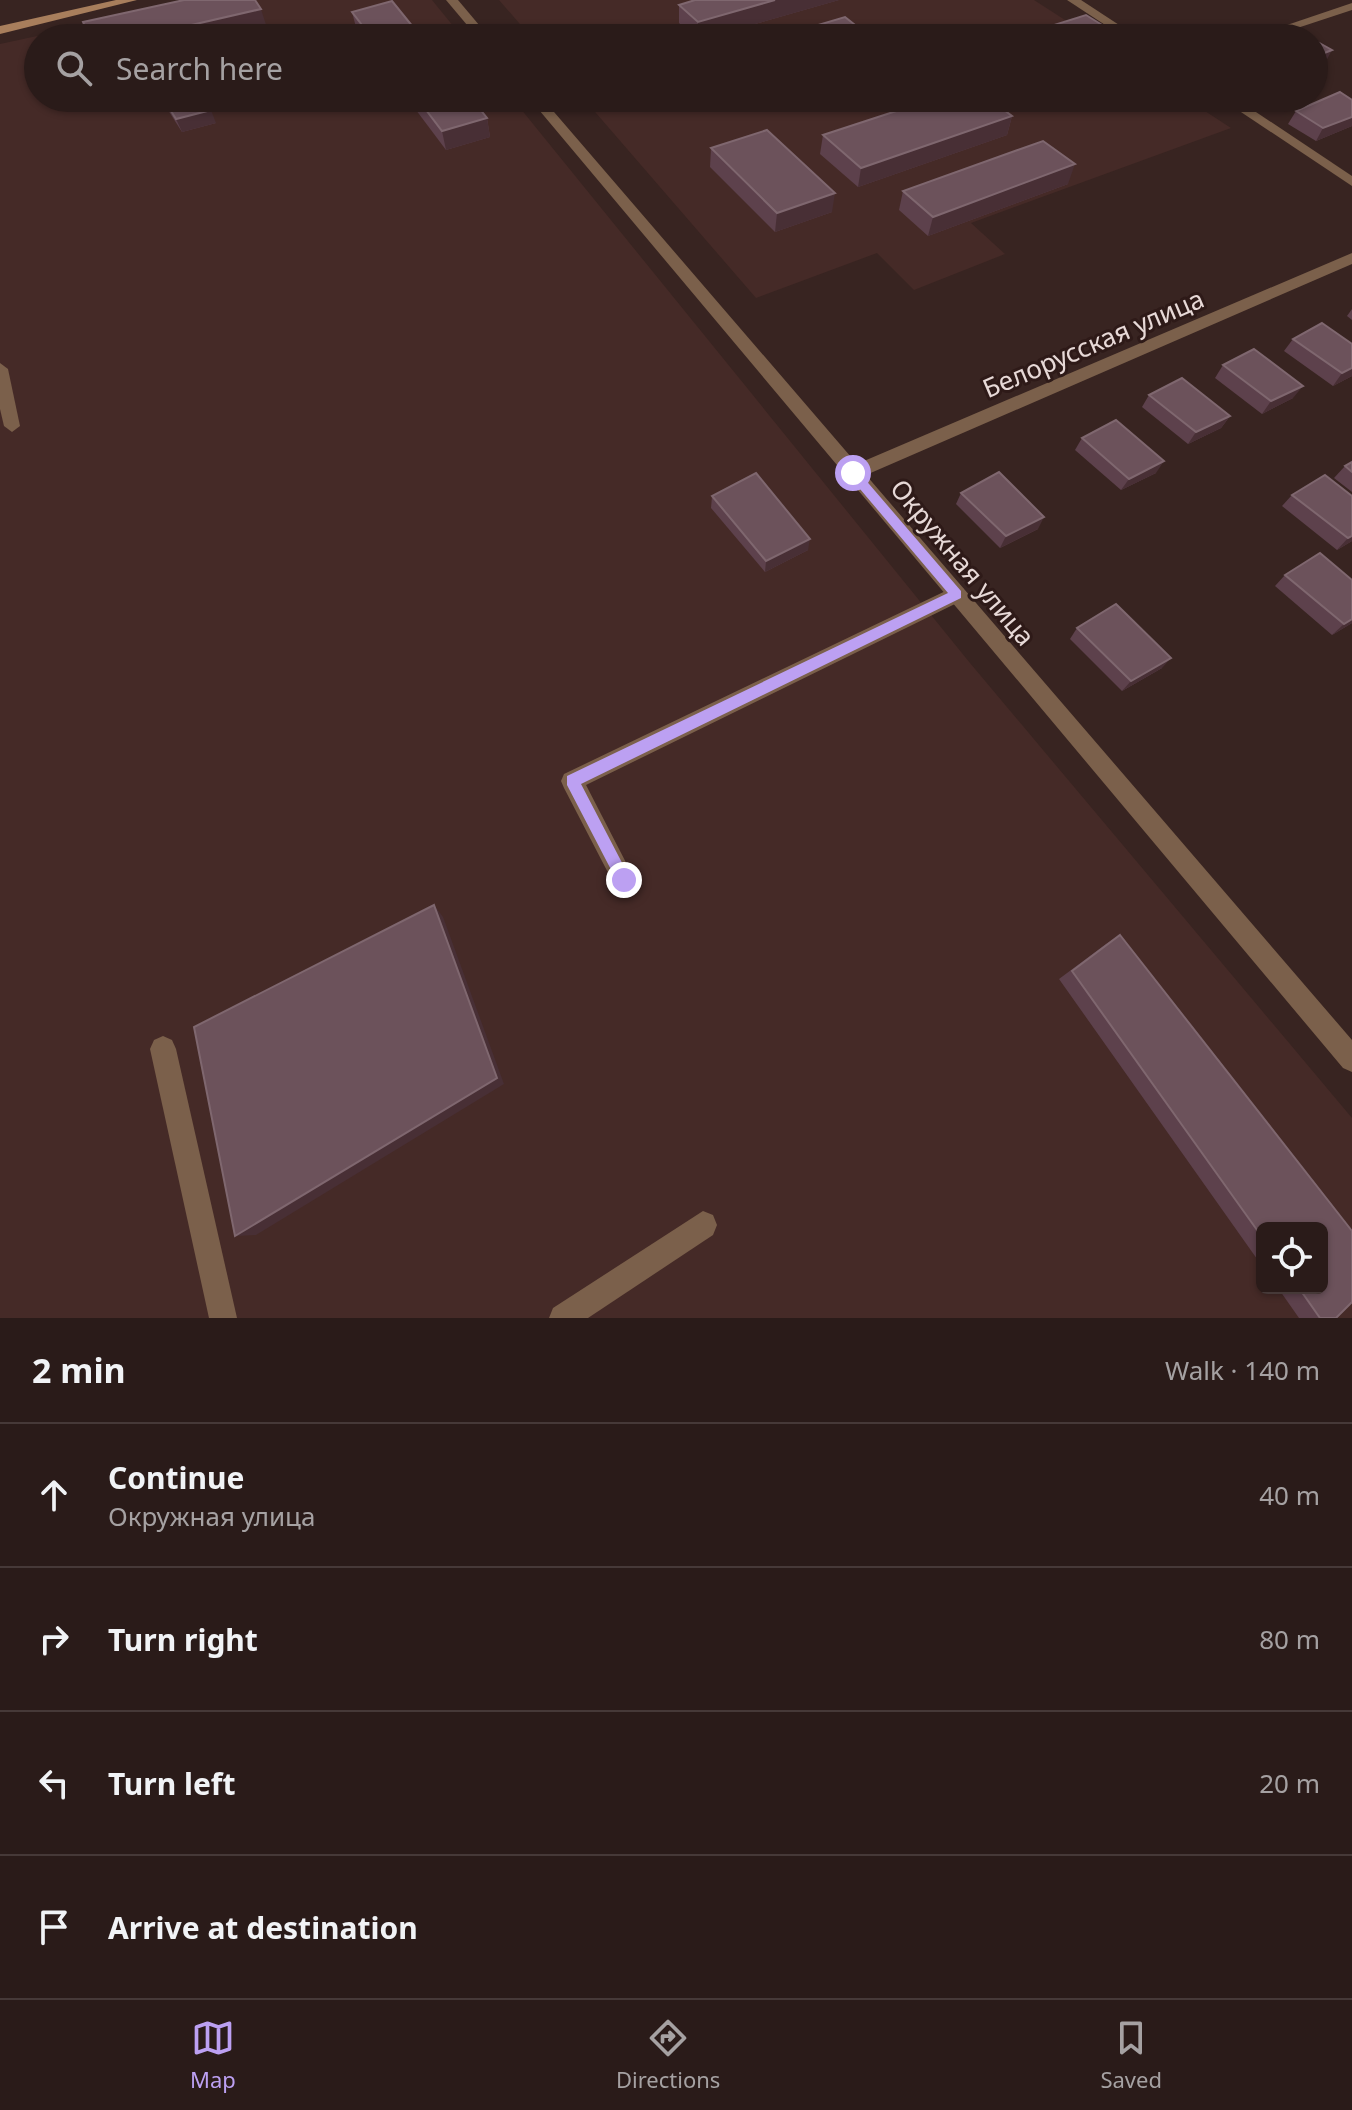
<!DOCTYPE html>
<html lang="en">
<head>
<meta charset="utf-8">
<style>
  :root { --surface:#2a1b19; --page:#362826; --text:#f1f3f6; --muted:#a5a1a2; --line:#463938; --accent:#bca0f2 }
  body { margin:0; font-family:"Noto Sans",sans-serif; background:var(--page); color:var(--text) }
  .controls { position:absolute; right:24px; bottom:24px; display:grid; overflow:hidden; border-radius:12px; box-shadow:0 2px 6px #0004 }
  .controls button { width:72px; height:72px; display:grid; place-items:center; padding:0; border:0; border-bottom:2px solid var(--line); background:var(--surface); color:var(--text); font:40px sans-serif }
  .stop { position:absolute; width:24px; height:24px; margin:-18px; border:6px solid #bca0f2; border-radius:50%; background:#fff }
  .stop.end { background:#bca0f2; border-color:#fff; box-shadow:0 2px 8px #0008 }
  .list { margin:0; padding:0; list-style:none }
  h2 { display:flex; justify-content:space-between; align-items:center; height:104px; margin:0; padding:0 32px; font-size:34px }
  h2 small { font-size:26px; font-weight:400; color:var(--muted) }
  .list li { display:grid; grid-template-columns:52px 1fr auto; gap:24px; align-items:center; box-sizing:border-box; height:144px; padding:0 32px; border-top:2px solid var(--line) }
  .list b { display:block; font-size:30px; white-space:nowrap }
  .list p { margin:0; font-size:26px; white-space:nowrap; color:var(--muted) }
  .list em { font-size:26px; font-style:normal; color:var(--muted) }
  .icon { flex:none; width:44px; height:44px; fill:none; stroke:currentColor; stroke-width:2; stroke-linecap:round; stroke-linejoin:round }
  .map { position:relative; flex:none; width:1352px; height:1318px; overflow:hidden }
  .search { position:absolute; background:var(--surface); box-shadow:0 2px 6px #0004; left:24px; right:24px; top:24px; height:88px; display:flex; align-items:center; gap:20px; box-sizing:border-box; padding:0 28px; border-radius:44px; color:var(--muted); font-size:30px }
  .sheet { height:680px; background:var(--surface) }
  nav { display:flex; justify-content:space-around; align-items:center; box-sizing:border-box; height:112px; border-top:2px solid var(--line); background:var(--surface); font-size:22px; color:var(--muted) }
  nav a { display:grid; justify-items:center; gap:4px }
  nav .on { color:var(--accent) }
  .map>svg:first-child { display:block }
</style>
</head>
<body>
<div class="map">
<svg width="1352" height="1318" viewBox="0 0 1352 1318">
  <rect width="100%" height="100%" fill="#382421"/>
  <g fill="#452a27" fill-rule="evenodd">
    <path d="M 204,0 L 432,0 L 463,38 L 38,38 L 38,98 L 512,98 L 970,663 L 1352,1118 L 1352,1318 L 0,1318 L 0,44 ZM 1262,1228 L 1322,1228 L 1322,1288 L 1262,1288 Z"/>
    <path d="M 499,0 L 1034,0 L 1093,38 L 532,38 Z"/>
    <path d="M 583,98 L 1185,98 L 1231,128 L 971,223 L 1005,254 L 914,290 L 877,253 L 756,298 Z"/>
  </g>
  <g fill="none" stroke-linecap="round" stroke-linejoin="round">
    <g fill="#7b604b" fill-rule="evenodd">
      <path d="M 0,363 L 8,369 L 20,426 L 12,432 L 4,426 L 0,409 Z"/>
      <path d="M 956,586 L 963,588 L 966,594 L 963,600 L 586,785 L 635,880 L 632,888 L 624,891 L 616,888 L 564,788 L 561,781 L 564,774 Z"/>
      <path d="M 163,1036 L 172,1040 L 176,1049 L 237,1318 L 209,1318 L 150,1049 L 154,1040 Z"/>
      <path d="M 703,1211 L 713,1215 L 717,1225 L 713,1235 L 588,1318 L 549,1318 L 553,1308 Z"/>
    </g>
    <g fill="#7b604b" fill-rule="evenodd">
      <path d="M 446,0 L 458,0 L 490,38 L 478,38 Z"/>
      <path d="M 1067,0 L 1081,0 L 1139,38 L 1125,38 Z"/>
      <path d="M 1352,3 L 1352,10 L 1267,38 L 1249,38 Z"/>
      <path d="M 529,98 L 542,98 L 857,464 L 1352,253 L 1352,264 L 866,475 L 1352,1040 L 1352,1072 L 1343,1068 Z"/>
      <path d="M 1220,98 L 1235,98 L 1352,176 L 1352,186 Z"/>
    </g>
    <path fill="#a87e5c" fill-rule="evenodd" d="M 116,0 L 137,0 L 0,34 L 0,26 Z"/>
  </g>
  <g fill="#5d414c">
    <path d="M 695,0 L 839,0 L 706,38 L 695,38 L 679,23 L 679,5 Z"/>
    <path d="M 352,12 L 422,38 L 363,38 L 357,31 Z"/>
    <path d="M 1054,25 L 1123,38 L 1050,38 Z"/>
    <path d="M 162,98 L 216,123 L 182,132 L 168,110 Z"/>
    <path d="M 407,98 L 471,98 L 487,118 L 490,137 L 446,150 Z"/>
    <path d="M 1063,98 L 1111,98 L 1080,109 Z"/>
    <path d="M 1352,100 L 1352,126 L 1316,141 L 1288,124 L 1296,111 Z"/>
    <path d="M 1012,116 L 1007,135 L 858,187 L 820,154 L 823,135 Z"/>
    <path d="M 711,148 L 832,212 L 775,232 L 710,167 Z"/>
    <path d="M 1068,184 L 928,236 L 899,210 L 903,191 Z"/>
    <path d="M 1352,309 L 1352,320 L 1347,316 Z"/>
    <path d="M 1293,339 L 1352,376 L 1333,386 L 1284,351 Z"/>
    <path d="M 1223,365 L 1293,398 L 1262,414 L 1215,378 Z"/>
    <path d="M 1149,395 L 1230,416 L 1221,428 L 1188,444 L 1142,407 Z"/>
    <path d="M 1082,438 L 1156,473 L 1121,490 L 1075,450 Z"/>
    <path d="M 1352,462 L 1352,492 L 1334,478 L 1345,466 Z"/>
    <path d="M 961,493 L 1038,529 L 1000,548 L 956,504 Z"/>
    <path d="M 1292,495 L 1352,496 L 1352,541 L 1337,550 L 1282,506 Z"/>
    <path d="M 712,496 L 808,550 L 765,572 L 711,508 Z"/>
    <path d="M 1285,575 L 1352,623 L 1332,635 L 1275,586 Z"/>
    <path d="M 1077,628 L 1162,668 L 1122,691 L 1070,639 Z"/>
    <path d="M 1120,935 L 1352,1231 L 1352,1302 L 1336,1318 L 1299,1318 L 1278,1288 L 1322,1288 L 1322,1228 L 1262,1228 L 1262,1266 L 1059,979 L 1106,944 Z"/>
  </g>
  <g fill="#482f35">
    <path d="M 775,0 L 839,0 L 706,38 L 698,38 L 698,22 Z"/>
    <path d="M 261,9 L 267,28 L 225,38 L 135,38 Z"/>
    <path d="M 1332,50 L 1325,63 L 1314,67 L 1314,57 Z"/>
    <path d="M 1084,98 L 1111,98 L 1080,109 Z"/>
    <path d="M 211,110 L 216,123 L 182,132 L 176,119 Z"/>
    <path d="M 1012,116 L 1007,135 L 858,187 L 861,168 Z"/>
    <path d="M 1352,117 L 1352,126 L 1316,141 L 1323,128 Z"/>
    <path d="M 487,118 L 490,137 L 446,150 L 442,131 Z"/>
    <path d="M 1075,164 L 1068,184 L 928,236 L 933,217 Z"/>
    <path d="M 835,193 L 832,212 L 775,232 L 777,213 Z"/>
    <path d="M 1352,368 L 1352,376 L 1333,386 L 1342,373 Z"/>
    <path d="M 1303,386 L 1293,398 L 1262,414 L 1271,401 Z"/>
    <path d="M 1230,416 L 1221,428 L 1188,444 L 1196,432 Z"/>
    <path d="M 1164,461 L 1156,473 L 1121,490 L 1129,479 Z"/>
    <path d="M 1044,517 L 1038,529 L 1000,548 L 1006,536 Z"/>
    <path d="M 1352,536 L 1352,541 L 1337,550 L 1348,538 Z"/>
    <path d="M 810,539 L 808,550 L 765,572 L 766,561 Z"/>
    <path d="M 1352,619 L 1352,623 L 1332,635 L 1344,624 Z"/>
    <path d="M 1171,658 L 1162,668 L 1122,691 L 1131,681 Z"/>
    <path d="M 434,905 L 443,917 L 504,1084 L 256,1235 L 235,1236 Z"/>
  </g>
  <g fill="#6c525b" stroke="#7f676f" stroke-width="2">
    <path d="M 184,0 L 255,0 L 261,9 L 135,38 L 90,38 L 83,22 Z"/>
    <path d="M 695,0 L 775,0 L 698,22 L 679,5 Z"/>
    <path d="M 392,1 L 422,38 L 372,38 L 352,12 Z"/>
    <path d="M 1086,15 L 1123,38 L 1074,38 L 1054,25 Z"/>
    <path d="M 845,17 L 869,36 L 862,38 L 783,38 L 781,36 Z"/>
    <path d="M 1296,30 L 1311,38 L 1276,38 Z"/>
    <path d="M 1314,40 L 1332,50 L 1314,57 Z"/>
    <path d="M 1340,92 L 1352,100 L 1352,117 L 1323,128 L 1296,111 Z"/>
    <path d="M 163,98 L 204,98 L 211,110 L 176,119 Z"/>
    <path d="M 417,98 L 471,98 L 487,118 L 442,131 Z"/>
    <path d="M 936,98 L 988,98 L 1012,116 L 861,168 L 823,135 Z"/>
    <path d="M 767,130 L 835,193 L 777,213 L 711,148 Z"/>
    <path d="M 1043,141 L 1075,164 L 933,217 L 903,191 Z"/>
    <path d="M 1322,323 L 1352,344 L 1352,368 L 1342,373 L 1293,339 Z"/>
    <path d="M 1254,349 L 1303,386 L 1271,401 L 1223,365 Z"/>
    <path d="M 1182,378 L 1230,416 L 1196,432 L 1149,395 Z"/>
    <path d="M 1116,420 L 1164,461 L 1129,479 L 1082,438 Z"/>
    <path d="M 1352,462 L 1352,472 L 1345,466 Z"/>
    <path d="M 999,472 L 1044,517 L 1006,536 L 961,493 Z"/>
    <path d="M 756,473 L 810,539 L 766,561 L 712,496 Z"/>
    <path d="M 1325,475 L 1352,496 L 1352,536 L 1348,538 L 1292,495 Z"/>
    <path d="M 1320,553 L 1352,580 L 1352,619 L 1344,624 L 1285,575 Z"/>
    <path d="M 1116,604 L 1171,658 L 1131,681 L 1077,628 Z"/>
    <path d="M 434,905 L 497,1078 L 235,1236 L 194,1027 Z"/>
    <path d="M 1120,935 L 1352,1231 L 1352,1302 L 1336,1318 L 1320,1318 L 1299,1288 L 1322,1288 L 1322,1228 L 1262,1228 L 1262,1237 L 1072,971 Z"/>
  </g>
  <path fill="#bca0f2" d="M 849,470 L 857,470 L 961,591 L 961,598 L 581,784 L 631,880 L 624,887 L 619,885 L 567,785 L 567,776 L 948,593 L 849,476 Z"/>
  <g text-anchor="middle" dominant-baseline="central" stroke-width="6" stroke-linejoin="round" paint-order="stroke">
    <g font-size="26" fill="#e7d9d7" stroke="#2e1a18">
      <text transform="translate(1093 343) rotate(-23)">Белорусская улица</text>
      <text transform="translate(963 562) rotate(50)">Окружная улица</text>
    </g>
  </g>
</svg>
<div class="controls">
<button><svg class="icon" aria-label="locate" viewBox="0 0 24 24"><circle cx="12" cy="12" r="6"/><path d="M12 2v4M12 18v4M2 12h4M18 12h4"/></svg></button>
</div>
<div class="stop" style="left:853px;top:473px"></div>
<div class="stop end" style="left:624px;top:880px"></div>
<div class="search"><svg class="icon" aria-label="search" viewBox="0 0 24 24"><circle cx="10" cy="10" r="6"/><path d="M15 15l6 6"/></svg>Search here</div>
</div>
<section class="sheet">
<h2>2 min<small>Walk · 140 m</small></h2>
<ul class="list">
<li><svg class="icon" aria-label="ahead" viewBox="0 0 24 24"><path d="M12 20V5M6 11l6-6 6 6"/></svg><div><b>Continue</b><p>Окружная улица</p></div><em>40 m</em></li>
<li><svg class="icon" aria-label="right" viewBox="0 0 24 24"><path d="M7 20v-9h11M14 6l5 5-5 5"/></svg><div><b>Turn right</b></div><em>80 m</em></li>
<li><svg class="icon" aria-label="left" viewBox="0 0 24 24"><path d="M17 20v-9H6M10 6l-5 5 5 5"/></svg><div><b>Turn left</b></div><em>20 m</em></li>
<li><svg class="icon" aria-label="arrive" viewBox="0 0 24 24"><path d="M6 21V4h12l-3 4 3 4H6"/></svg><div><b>Arrive at destination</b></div></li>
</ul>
</section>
<nav>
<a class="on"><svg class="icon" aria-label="map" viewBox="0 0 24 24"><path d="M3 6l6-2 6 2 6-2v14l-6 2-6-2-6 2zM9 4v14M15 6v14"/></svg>Map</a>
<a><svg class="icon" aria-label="directions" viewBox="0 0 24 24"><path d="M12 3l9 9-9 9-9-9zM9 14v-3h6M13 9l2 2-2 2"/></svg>Directions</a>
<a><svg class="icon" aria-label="saved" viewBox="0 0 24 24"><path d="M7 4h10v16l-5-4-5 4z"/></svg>Saved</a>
</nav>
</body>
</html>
